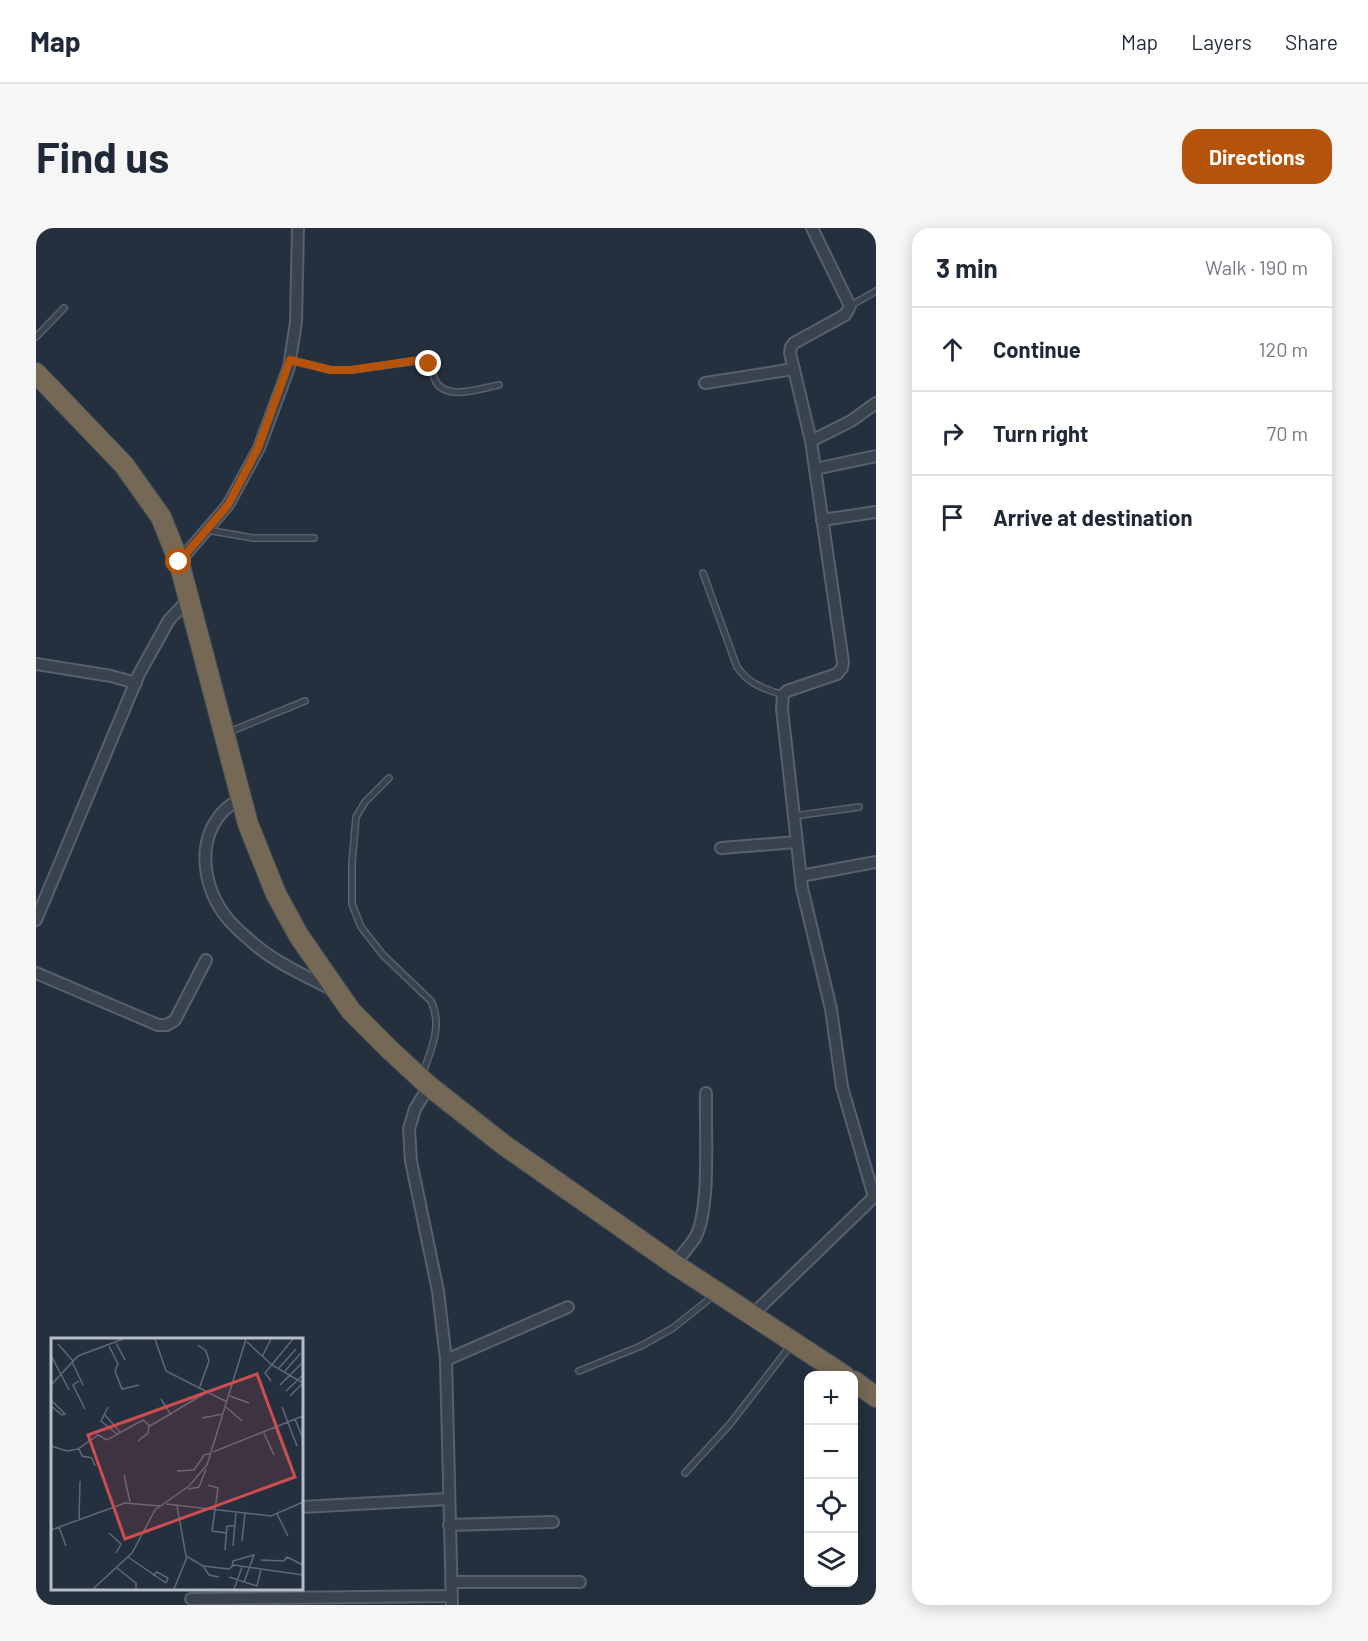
<!DOCTYPE html>
<html lang="en">
<head>
<meta charset="utf-8">
<style>
  :root { --surface:#fff; --page:#f6f6f7; --text:#1f2937; --muted:#747a83; --line:#e0e1e3; --accent:#b45309 }
  body { margin:0; font-family:Barlow,sans-serif; background:var(--page); color:var(--text) }
  .controls { position:absolute; right:18px; bottom:18px; display:grid; overflow:hidden; border-radius:12px; box-shadow:0 3px 15px #0003 }
  .controls button { width:54px; height:54px; display:grid; place-items:center; padding:0; border:0; border-bottom:2px solid var(--line); background:var(--surface); color:var(--text); font:30px sans-serif }
  .stop { position:absolute; width:18px; height:18px; margin:-14px; border:4px solid #b45309; border-radius:50%; background:#fff }
  .stop.end { background:#b45309; border-color:#fff; box-shadow:0 2px 6px #0008 }
  .list { margin:0; padding:0; list-style:none }
  h2 { display:flex; justify-content:space-between; align-items:center; height:78px; margin:0; padding:0 24px; font-size:26px }
  h2 small { font-size:20px; font-weight:400; color:var(--muted) }
  .list li { display:grid; grid-template-columns:39px 1fr auto; gap:18px; align-items:center; box-sizing:border-box; height:84px; padding:0 24px; border-top:2px solid var(--line) }
  .list b { display:block; font-size:22px; white-space:nowrap }
  .list em { font-size:20px; font-style:normal; color:var(--muted) }
  .icon { flex:none; width:33px; height:33px; fill:none; stroke:currentColor; stroke-width:2; stroke-linecap:round; stroke-linejoin:round }
  .map { position:relative; flex:none; width:840px; height:1377px; overflow:hidden; border-radius:18px }
  header { display:flex; align-items:center; gap:36px; box-sizing:border-box; height:84px; padding:0 30px; background:var(--surface); border-bottom:2px solid var(--line) }
  header strong { font-size:28px }
  nav { display:flex; gap:33px; margin-inline-start:auto; font-size:21px }
  .intro { display:flex; align-items:center; justify-content:space-between; box-sizing:border-box; height:144px; padding:0 36px }
  h1 { margin:0; font-size:42px }
  .button { padding:15px 27px; border-radius:18px; background:var(--accent); color:#fff; font-size:21px; font-weight:700 }
  main { display:flex; gap:36px; padding:0 36px }
  aside { flex:1; background:var(--surface); border-radius:18px; box-shadow:0 3px 15px #0003 }
  .map>svg:first-child { display:block }
</style>
</head>
<body>
<header>
<strong>Map</strong>
<nav><a>Map</a><a>Layers</a><a>Share</a></nav>
</header>
<div class="intro"><h1>Find us</h1><a class="button">Directions</a></div>
<main>
<div class="map">
<svg width="840" height="1377" viewBox="0 0 840 1377">
  <rect width="100%" height="100%" fill="#25303f"/>
  <g fill="none" stroke-linecap="round" stroke-linejoin="round">
    <defs>
      <g id="lane">
        <path d="M 814,78 L 840,63"/>
        <path d="M 0,109 L 28,80"/>
        <path d="M 254,132 L 295,142 L 315,142 L 387,132 C 395,137 396,144 399,152 C 409,174 445,160 463,157"/>
        <path d="M 171,302 L 217,310 L 278,310"/>
        <path d="M 667,345 L 701,439 C 714,457 727,460 747,467"/>
        <path d="M 193,504 L 269,473"/>
        <path d="M 353,550 L 329,574 L 320,589 L 316,635 L 316,676 L 325,699 L 347,727 L 395,773 C 407,798 395,821 387,845"/>
        <path d="M 758,588 L 823,579"/>
        <path d="M 543,1143 L 605,1118 L 637,1100 L 677,1068"/>
        <path d="M 649,1245 L 694,1196 L 755,1117"/>
      </g>
      <g id="street">
        <path d="M 776,0 L 814,78 L 809,87 L 758,115 L 755,119 L 754,125 L 775,213 L 807,434 L 806,440 L 801,446 L 751,463 L 747,467 L 746,481 L 766,660 L 795,781 L 806,859 L 838,969"/>
        <path d="M 669,155 L 758,141"/>
        <path d="M 775,213 L 815,193 L 840,175"/>
        <path d="M 779,241 L 840,228"/>
        <path d="M 786,292 L 840,284"/>
        <path d="M 143,334 L 192,277 L 223,220 L 253,139 L 260,94 L 262,0"/>
        <path d="M 0,436 L 75,448 L 100,455"/>
        <path d="M 205,569 C 198,575 189,580 184,587 C 160,617 168,661 191,690 C 198,699 209,708 217,715 C 240,735 270,748 297,762"/>
        <path d="M 685,620 L 761,614"/>
        <path d="M 765,648 L 840,634"/>
        <path d="M 0,692 L 103,446 L 133,392 L 153,371"/>
        <path d="M 0,745 L 122,797 L 131,797 L 139,792 L 170,732"/>
        <path d="M 393,858 L 379,881 L 373,901 L 375,933 L 402,1063 L 410,1132 L 416,1377"/>
        <path d="M 638,1036 C 645,1028 653,1019 659,1010 C 675,982 669,900 670,865"/>
        <path d="M 715,1088 L 840,967"/>
        <path d="M 410,1132 L 532,1079"/>
        <path d="M 266,1279 L 412,1271"/>
        <path d="M 413,1297 L 517,1294"/>
        <path d="M 415,1354 L 544,1354"/>
        <path d="M 155,1371 L 416,1368"/>
      </g>
      <g id="highway">
        <path d="M 0,145 L 88,237 L 125,289 L 143,334 L 212,596 L 240,666 L 263,708 L 315,783 L 354,822 L 393,858 L 468,917 L 638,1036 L 809,1148"/>
        <path d="M 818,1153 L 840,1169"/>
      </g>
    </defs>
    <use href="#lane" stroke="#57606d" stroke-width="8"/>
    <use href="#street" stroke="#57606d" stroke-width="14"/>
    <use href="#highway" stroke="#444d5a" stroke-width="22"/>
    <use href="#lane" stroke="#39424f" stroke-width="5"/>
    <use href="#street" stroke="#39424f" stroke-width="10"/>
    <use href="#highway" stroke="#756956" stroke-width="20"/>
  </g>
  <g fill="none" stroke-linecap="round" stroke-linejoin="round">
    <path stroke="#b45309" stroke-width="8" d="M 143,334 L 192,277 L 222,220 L 254,132 L 295,142 L 315,142 L 383,132 L 393,136"/>
  </g>
  <g transform="translate(15 1110)">
    <rect width="252" height="252" fill="#25303f"/>
    <path fill="none" stroke="#5f6877" stroke-width="1.5" d="M 104,1 L 115,33 L 176,64M 196,4 L 221,27 L 252,45M 65,5 L 74,22M 7,6 L 22,23M 147,7 L 155,13 L 158,23 L 148,51M 58,8 L 67,26 L 64,33 L 71,51 L 88,47M 1,19 L 18,52M 211,19 L 220,1M 21,24 L 32,47M 228,30 L 245,11M 234,33 L 250,15M 28,43 L 22,47 L 34,71M 220,43 L 214,35 L 242,1M 0,47 L 27,18 L 72,1M 229,47 L 252,24M 235,53 L 252,37M 179,58 L 198,65M 239,58 L 252,45M 110,61 L 120,77M 0,62 L 14,76 L 11,77 L 0,68M 57,69 L 50,83 L 66,96M 175,69 L 191,83M 231,69 L 246,108M 53,76 L 69,94M 151,80 L 172,76M 244,81 L 252,101M 224,88 L 236,120M 212,93 L 223,117M 87,103 L 97,95 L 98,88M 0,108 L 16,113 L 27,111 L 47,97 L 56,102 L 92,82 L 99,88 L 156,54M 28,111 L 31,118 L 41,120 L 44,128M 162,114 L 252,78M 126,133 L 143,132 L 153,117 L 160,115M 73,137 L 79,164M 157,147 L 167,150 L 161,193 L 176,195M 137,151 L 148,149 L 155,131M 115,166 L 220,178 L 252,164M 126,168 L 135,218 L 152,228 L 178,231 L 183,227 L 252,237M 226,176 L 237,198M 28,182 L 29,143M 8,189 L 15,208M 0,192 L 74,165 L 109,168M 58,195 L 70,206 L 65,215M 191,203 L 194,175M 182,208 L 185,174M 174,212 L 176,188 L 184,188M 77,219 L 115,245M 210,222 L 233,223 L 236,219 L 252,227M 152,228 L 158,237 L 168,239M 181,228 L 182,223 L 203,217 L 193,244M 66,230 L 85,245 L 85,251M 102,238 L 106,234 L 117,240 L 115,245M 178,239 L 206,248 L 210,231M 42,251 L 81,215 L 104,172 L 138,148 L 156,127 L 195,1M 123,251 L 136,219M 183,251 L 191,229"/>
    <path fill="#ce4d50" fill-opacity="0.15" stroke="#ce4d50" stroke-width="3" d="M 206,36 L 244,139 L 74,201 L 37,97 Z"/>
    <rect width="252" height="252" fill="none" stroke="#b5bdca" stroke-width="3"/>
  </g>
</svg>
<div class="controls">
<button>+</button>
<button>−</button>
<button><svg class="icon" aria-label="locate" viewBox="0 0 24 24"><circle cx="12" cy="12" r="6"/><path d="M12 2v4M12 18v4M2 12h4M18 12h4"/></svg></button>
<button><svg class="icon" aria-label="layers" viewBox="0 0 24 24"><path d="M12 4l9 5-9 5-9-5zM3 14l9 5 9-5"/></svg></button>
</div>
<div class="stop" style="left:143px;top:334px"></div>
<div class="stop end" style="left:393px;top:136px"></div>
</div>
<aside>
<h2>3 min<small>Walk · 190 m</small></h2>
<ul class="list">
<li><svg class="icon" aria-label="ahead" viewBox="0 0 24 24"><path d="M12 20V5M6 11l6-6 6 6"/></svg><div><b>Continue</b></div><em>120 m</em></li>
<li><svg class="icon" aria-label="right" viewBox="0 0 24 24"><path d="M7 20v-9h11M14 6l5 5-5 5"/></svg><div><b>Turn right</b></div><em>70 m</em></li>
<li><svg class="icon" aria-label="arrive" viewBox="0 0 24 24"><path d="M6 21V4h12l-3 4 3 4H6"/></svg><div><b>Arrive at destination</b></div></li>
</ul>
</aside>
</main>
</body>
</html>
